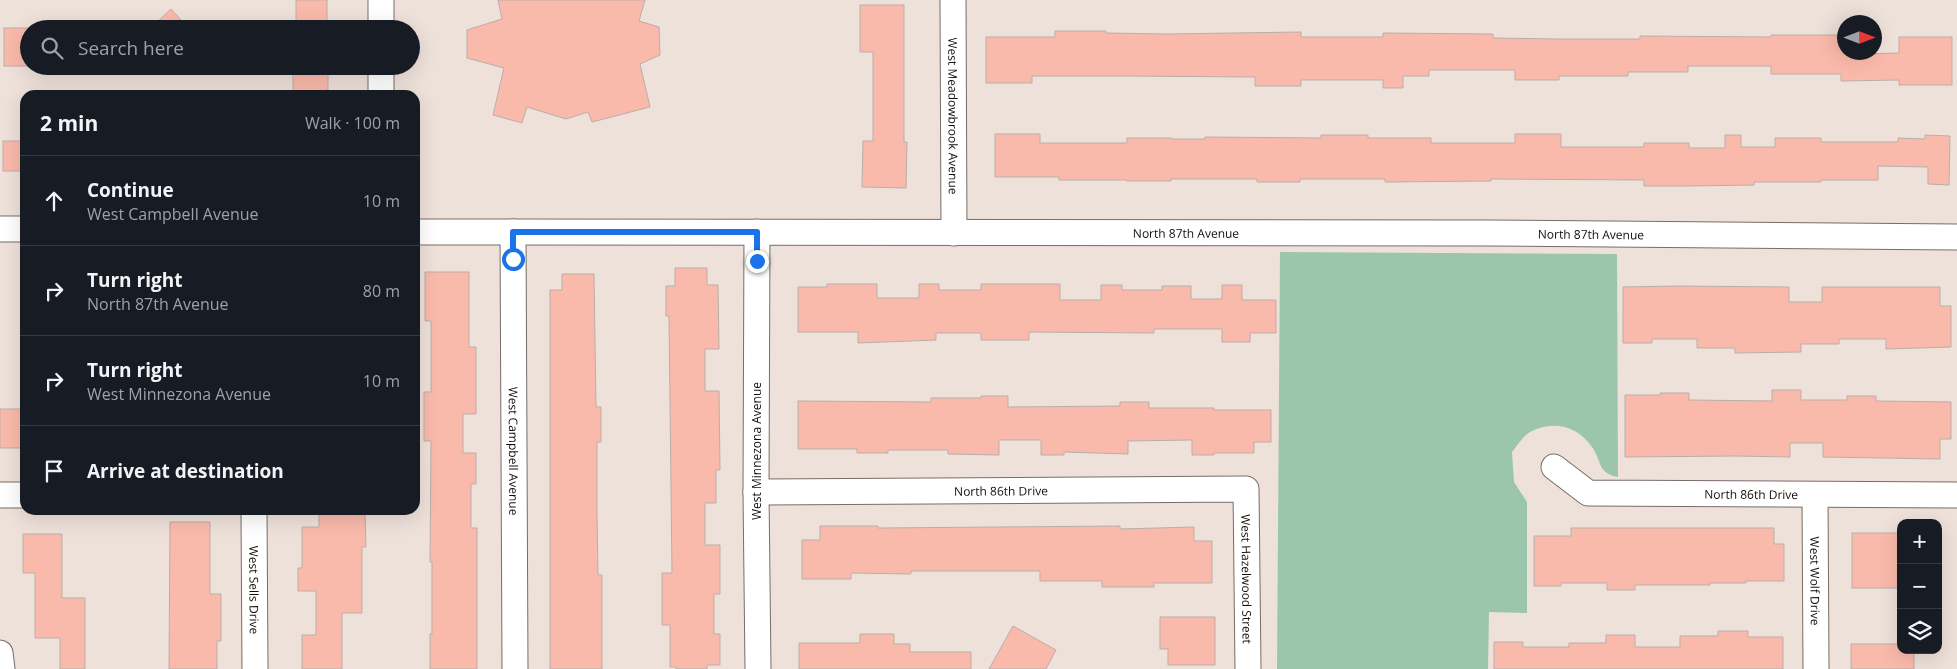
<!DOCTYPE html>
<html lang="en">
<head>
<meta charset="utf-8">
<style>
  :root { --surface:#171b24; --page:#242831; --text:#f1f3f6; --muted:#9ea1a6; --line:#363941 }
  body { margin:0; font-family:"Open Sans",sans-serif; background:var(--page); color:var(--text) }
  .controls { position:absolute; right:15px; bottom:15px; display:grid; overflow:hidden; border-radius:10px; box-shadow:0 5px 20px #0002 }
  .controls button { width:45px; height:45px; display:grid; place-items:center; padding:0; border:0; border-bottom:1px solid var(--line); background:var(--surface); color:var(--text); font:25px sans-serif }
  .compass { position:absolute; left:1837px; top:15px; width:45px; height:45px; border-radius:50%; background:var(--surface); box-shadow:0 5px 20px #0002; rotate:90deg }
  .stop { position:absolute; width:15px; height:15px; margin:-11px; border:4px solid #1a73e8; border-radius:50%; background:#fff }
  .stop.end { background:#1a73e8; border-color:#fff; box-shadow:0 1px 5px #0008 }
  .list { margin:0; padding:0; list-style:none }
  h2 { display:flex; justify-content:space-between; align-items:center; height:65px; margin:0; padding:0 20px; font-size:21px }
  h2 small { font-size:16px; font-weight:400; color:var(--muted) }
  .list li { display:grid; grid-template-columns:32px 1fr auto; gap:15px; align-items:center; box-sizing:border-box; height:90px; padding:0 20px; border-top:1px solid var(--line) }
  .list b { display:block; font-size:19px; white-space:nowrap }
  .list p { margin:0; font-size:16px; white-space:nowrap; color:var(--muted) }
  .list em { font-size:16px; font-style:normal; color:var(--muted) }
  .icon { flex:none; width:28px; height:28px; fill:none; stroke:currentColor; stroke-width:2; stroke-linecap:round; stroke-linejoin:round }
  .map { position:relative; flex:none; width:1957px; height:669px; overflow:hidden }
  .search { position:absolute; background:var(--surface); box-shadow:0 5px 20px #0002; left:20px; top:20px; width:400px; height:55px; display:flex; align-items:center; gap:12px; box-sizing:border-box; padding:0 18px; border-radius:28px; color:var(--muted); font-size:19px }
  .panel { position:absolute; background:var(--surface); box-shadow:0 5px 20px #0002; left:20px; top:90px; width:400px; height:425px; border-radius:15px }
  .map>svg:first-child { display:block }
</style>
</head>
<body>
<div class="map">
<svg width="1957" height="669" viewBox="0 0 1957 669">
  <rect width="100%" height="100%" fill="#eee1da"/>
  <path fill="#9cc6ab" d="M 1280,252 L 1617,254 L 1618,477 C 1597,473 1602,461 1592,447 C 1577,425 1552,420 1530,432 C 1523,436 1517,446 1512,452 L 1514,482 L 1527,502 L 1527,613 L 1489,612 L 1488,669 L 1277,669 Z"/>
  <g fill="#fabaab" stroke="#bbadaa">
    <rect x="296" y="0" width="31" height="29"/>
    <path d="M 498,0 L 645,0 L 639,21 L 659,27 L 660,55 L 640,64 L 650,107 L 592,122 L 588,112 L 566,119 L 527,107 L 522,123 L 493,115 L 504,68 L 467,58 L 467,30 L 502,19 Z"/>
    <path d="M 860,5 L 904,5 L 904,142 L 907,142 L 906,188 L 862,187 L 863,141 L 873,141 L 873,52 L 860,52 Z"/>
    <path d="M 171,9 L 189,29 L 150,29 Z"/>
    <rect x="4" y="28" width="25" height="38"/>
    <path d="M 1055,31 L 1106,31 L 1106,33 L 1167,34 L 1301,32 L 1301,37 L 1383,37 L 1383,33 L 1493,34 L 1493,38 L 1559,39 L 1640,39 L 1640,36 L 1771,37 L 1771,35 L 1844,35 L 1844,52 L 1862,54 L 1899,53 L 1899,37 L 1952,37 L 1952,85 L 1899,85 L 1899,80 L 1841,81 L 1841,74 L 1771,74 L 1771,66 L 1688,66 L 1688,72 L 1628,72 L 1628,76 L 1559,76 L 1559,80 L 1515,80 L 1515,70 L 1429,70 L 1429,76 L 1403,76 L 1403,88 L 1383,88 L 1383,80 L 1301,80 L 1301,86 L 1255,86 L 1255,77 L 1125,76 L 1032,76 L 1032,83 L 986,83 L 986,37 L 1055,37 Z"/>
    <rect x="293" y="71" width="35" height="24"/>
    <path d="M 995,134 L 1040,134 L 1040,143 L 1127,143 L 1127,138 L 1171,138 L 1171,139 L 1205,139 L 1205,137 L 1321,138 L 1321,135 L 1368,135 L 1368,138 L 1431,138 L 1431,143 L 1515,143 L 1515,134 L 1561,134 L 1561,147 L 1644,147 L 1644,143 L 1689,143 L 1689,148 L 1725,148 L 1725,135 L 1741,135 L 1741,147 L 1775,147 L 1775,138 L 1821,138 L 1821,142 L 1898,142 L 1898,138 L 1925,139 L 1925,135 L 1950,136 L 1949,185 L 1928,184 L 1928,167 L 1878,166 L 1878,180 L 1821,180 L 1821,182 L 1754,182 L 1754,185 L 1689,186 L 1644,186 L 1644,180 L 1491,179 L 1491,181 L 1385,182 L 1385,179 L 1300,179 L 1300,182 L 1257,182 L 1257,179 L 1171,179 L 1171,181 L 1127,181 L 1127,180 L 1059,180 L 1059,177 L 995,177 Z"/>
    <rect x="3" y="141" width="22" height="30"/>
    <path d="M 675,268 L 707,268 L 707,285 L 718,285 L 719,349 L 705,349 L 705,391 L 719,391 L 720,470 L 716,470 L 716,503 L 705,503 L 705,545 L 720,545 L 720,594 L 714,594 L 714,634 L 720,634 L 720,665 L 707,665 L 707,669 L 676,669 L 676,667 L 670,667 L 670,625 L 662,625 L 662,573 L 672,573 L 669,316 L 666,316 L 666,286 L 675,286 Z"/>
    <path d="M 425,272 L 469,272 L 469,347 L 476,347 L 476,414 L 463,414 L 463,453 L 476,453 L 476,484 L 471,484 L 471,528 L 477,528 L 477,669 L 430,669 L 430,634 L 432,634 L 432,562 L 430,562 L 431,441 L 424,441 L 424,392 L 431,392 L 431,321 L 425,321 Z"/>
    <path d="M 562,274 L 594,274 L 596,407 L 601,407 L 601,442 L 597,442 L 597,514 L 598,575 L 602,575 L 602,669 L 550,669 L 550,290 L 562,290 Z"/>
    <path d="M 827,284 L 877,284 L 877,298 L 919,298 L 919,284 L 939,284 L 939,290 L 981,290 L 981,284 L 1060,284 L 1060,300 L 1101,300 L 1101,285 L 1122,285 L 1122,290 L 1162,290 L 1162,286 L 1191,286 L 1191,299 L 1222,299 L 1222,285 L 1242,285 L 1242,300 L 1276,300 L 1276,333 L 1250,333 L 1250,342 L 1222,342 L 1222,329 L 1154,329 L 1154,333 L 1029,332 L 1029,340 L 981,340 L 981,333 L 936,333 L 936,340 L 858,343 L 858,332 L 798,332 L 798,287 L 827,287 Z"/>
    <path d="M 1678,286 L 1789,287 L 1789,302 L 1822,302 L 1822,287 L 1940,287 L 1940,306 L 1951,306 L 1951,347 L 1886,349 L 1886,339 L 1839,339 L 1839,344 L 1801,344 L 1801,352 L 1735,353 L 1735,348 L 1697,348 L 1697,339 L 1652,339 L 1652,343 L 1623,343 L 1623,287 Z"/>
    <path d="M 1772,390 L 1801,390 L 1801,400 L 1847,400 L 1847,396 L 1876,396 L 1876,401 L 1951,402 L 1951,439 L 1940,439 L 1940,459 L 1823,457 L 1823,443 L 1790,443 L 1790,457 L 1736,456 L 1625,457 L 1625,395 L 1660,395 L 1660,393 L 1689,393 L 1689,400 L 1772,401 Z"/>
    <path d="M 981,396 L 1008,396 L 1008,407 L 1120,406 L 1120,402 L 1149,402 L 1149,408 L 1214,408 L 1214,410 L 1271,410 L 1271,442 L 1254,442 L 1254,453 L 1214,453 L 1214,455 L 1192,455 L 1192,440 L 1128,441 L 1128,454 L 1064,452 L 1064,455 L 1041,455 L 1041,440 L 999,440 L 999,455 L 948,454 L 948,450 L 888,450 L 888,453 L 857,453 L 857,449 L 798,449 L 798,401 L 931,402 L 931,398 L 981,398 Z"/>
    <rect x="0" y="409" width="25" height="39"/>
    <path d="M 319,510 L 365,510 L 366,547 L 362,547 L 362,613 L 342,613 L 342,669 L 302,669 L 302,635 L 316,635 L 316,591 L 298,591 L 298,568 L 302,568 L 302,527 L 319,527 Z"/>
    <path d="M 170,522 L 210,522 L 210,594 L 221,594 L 221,641 L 217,641 L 217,669 L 169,669 Z"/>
    <path d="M 820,526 L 878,526 L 878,528 L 1120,526 L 1120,529 L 1194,527 L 1194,541 L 1212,541 L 1212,583 L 1154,583 L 1154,587 L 1102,587 L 1102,581 L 1040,581 L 1040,571 L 911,571 L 911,574 L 851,573 L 851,579 L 802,579 L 802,540 L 820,540 Z"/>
    <path d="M 1571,528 L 1774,528 L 1774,544 L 1784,544 L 1784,581 L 1746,581 L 1746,583 L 1710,583 L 1710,585 L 1635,585 L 1635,590 L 1607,590 L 1607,583 L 1561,583 L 1561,586 L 1534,586 L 1534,536 L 1571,536 Z"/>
    <rect x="1852" y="533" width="49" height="55"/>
    <path d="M 23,534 L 62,534 L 62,598 L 85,598 L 85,669 L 60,669 L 60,638 L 35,638 L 35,573 L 23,573 Z"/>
    <path d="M 1160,617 L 1215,617 L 1215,665 L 1168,665 L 1168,649 L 1160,649 Z"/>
    <path d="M 1013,626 L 1056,650 L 1046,669 L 989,669 Z"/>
    <path d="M 1718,631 L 1748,631 L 1748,637 L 1783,637 L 1783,669 L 1494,669 L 1494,642 L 1523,642 L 1523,647 L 1569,647 L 1569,643 L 1606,643 L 1606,635 L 1635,635 L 1635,647 L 1680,647 L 1680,636 L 1718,636 Z"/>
    <path d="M 860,634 L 894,634 L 894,644 L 910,644 L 910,652 L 971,652 L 971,669 L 799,669 L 799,643 L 860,643 Z"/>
    <path d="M 1851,644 L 1901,644 L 1901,650 L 1914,650 L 1914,669 L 1851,669 Z"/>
  </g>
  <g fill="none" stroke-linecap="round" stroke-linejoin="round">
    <defs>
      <g id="minor">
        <path d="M 381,0 L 381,29"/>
        <path id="s1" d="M 953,0 L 954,233"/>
        <path d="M 381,66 L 381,95"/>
        <path d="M 0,229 L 25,229"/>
        <path id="s2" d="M 415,232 L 1487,233 L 1957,237"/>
        <path id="s3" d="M 513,232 L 515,669"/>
        <path d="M 757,232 L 756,492 L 758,669"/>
        <path id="s4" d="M 1554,467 L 1588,493 L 1957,495"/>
        <path id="s5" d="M 756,492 L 1246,489 L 1248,669"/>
        <path d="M 0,495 L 25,495"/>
        <path id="s6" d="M 1815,495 L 1816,669"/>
        <path id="s7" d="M 254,510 L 255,669"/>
        <path d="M 0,653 L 2,669"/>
      </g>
    </defs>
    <use href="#minor" stroke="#786d67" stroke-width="27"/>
    <use href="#minor" stroke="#fff" stroke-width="25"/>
  </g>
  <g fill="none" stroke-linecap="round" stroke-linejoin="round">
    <path stroke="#1a73e8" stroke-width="6" d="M 513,259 L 513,232 L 757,232 L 757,261"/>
  </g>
  <g text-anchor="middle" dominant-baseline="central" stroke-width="4" stroke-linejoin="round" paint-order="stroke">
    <g font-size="12" fill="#120e0c" stroke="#fff">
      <text stroke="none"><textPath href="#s1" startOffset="116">West Meadowbrook Avenue</textPath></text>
      <text stroke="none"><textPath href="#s2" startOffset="771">North 87th Avenue</textPath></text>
      <text stroke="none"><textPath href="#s2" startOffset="1176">North 87th Avenue</textPath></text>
      <text stroke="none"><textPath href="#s3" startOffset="219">West Campbell Avenue</textPath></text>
      <text transform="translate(756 451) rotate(-90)">West Minnezona Avenue</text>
      <text stroke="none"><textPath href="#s5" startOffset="245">North 86th Drive</textPath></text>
      <text stroke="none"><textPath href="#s4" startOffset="206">North 86th Drive</textPath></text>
      <text stroke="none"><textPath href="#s5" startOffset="580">West Hazelwood Street</textPath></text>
      <text stroke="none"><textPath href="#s6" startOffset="86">West Wolf Drive</textPath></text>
      <text stroke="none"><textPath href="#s7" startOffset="80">West Sells Drive</textPath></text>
    </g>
  </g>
</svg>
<div class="controls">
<button>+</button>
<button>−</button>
<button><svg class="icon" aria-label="layers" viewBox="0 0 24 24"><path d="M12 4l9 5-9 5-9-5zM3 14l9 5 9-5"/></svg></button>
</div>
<svg class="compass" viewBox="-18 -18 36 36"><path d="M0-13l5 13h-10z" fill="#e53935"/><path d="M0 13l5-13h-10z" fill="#9ea1a6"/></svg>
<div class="stop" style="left:513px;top:259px"></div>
<div class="stop end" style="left:757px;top:261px"></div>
<div class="search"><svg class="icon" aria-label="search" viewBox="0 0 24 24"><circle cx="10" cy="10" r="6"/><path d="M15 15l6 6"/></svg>Search here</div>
<section class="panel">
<h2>2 min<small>Walk · 100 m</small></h2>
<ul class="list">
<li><svg class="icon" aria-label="ahead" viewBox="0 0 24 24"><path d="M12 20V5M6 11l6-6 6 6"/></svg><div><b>Continue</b><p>West Campbell Avenue</p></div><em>10 m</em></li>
<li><svg class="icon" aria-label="right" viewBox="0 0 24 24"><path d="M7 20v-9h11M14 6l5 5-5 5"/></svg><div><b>Turn right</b><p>North 87th Avenue</p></div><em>80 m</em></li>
<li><svg class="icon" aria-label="right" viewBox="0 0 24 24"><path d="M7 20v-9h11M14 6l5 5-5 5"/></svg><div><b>Turn right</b><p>West Minnezona Avenue</p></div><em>10 m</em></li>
<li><svg class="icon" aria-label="arrive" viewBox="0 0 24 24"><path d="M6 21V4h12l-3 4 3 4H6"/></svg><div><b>Arrive at destination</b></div></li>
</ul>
</section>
</div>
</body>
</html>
